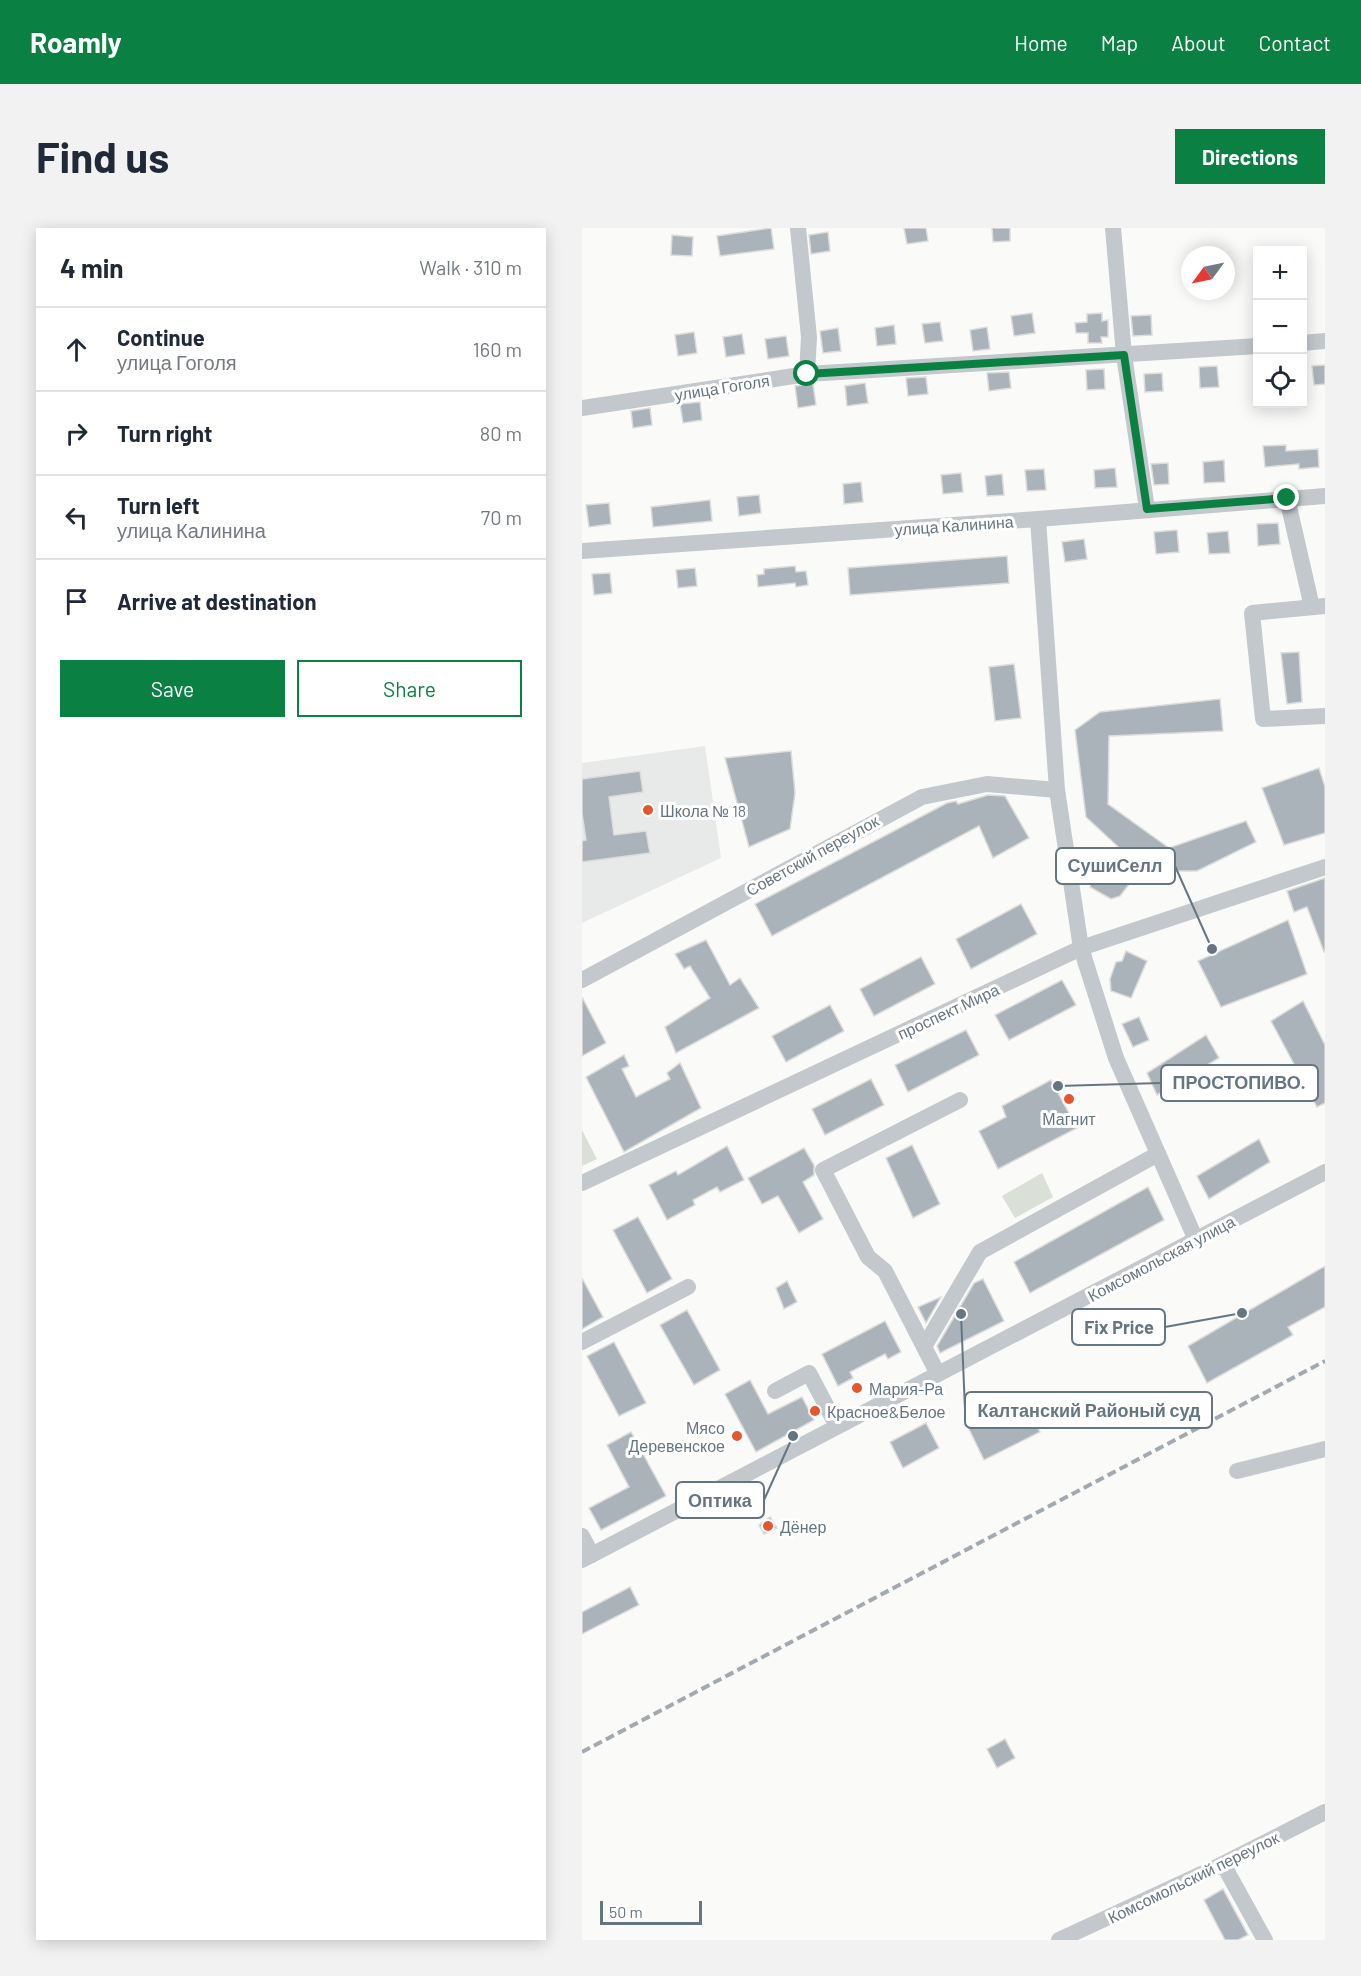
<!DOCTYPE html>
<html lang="en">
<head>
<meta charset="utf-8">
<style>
  :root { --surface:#fff; --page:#f2f2f3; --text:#1f2937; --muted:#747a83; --line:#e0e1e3; --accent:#0b8043 }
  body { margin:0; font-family:Barlow,sans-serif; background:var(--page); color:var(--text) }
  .controls { position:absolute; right:18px; top:18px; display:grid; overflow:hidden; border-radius:0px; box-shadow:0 3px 15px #0003 }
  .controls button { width:54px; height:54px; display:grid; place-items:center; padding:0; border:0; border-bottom:2px solid var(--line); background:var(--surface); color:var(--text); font:30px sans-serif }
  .compass { position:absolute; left:599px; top:18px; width:54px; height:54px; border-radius:50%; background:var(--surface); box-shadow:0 3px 15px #0003; rotate:237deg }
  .scale { position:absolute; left:18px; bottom:15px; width:102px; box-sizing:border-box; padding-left:6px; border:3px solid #657683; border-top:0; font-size:16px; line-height:21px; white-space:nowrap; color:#657683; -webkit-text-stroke:4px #fff; paint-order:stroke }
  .stop { position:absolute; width:18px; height:18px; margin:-14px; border:4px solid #0b8043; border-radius:50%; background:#fff }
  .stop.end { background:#0b8043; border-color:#fff; box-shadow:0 2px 6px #0008 }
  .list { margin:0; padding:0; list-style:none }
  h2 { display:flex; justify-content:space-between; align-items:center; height:78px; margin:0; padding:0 24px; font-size:26px }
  h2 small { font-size:20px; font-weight:400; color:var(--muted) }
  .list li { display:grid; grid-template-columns:39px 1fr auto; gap:18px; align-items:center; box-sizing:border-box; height:84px; padding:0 24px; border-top:2px solid var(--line) }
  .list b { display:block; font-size:22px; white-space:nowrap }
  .list p { margin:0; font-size:20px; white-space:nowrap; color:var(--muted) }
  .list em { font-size:20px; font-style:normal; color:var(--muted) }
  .actions { display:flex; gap:12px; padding:18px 24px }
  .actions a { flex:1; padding:14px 0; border:2px solid var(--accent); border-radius:0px; text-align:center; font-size:21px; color:var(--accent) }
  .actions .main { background:var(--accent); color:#fff }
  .icon { flex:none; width:33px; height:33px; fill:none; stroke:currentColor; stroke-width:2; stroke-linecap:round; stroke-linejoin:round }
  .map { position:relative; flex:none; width:743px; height:1712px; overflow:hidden; border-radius:0px }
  header { display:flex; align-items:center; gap:36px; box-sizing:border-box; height:84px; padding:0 30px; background:var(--accent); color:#fff }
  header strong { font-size:28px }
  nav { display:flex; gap:33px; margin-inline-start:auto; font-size:21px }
  .intro { display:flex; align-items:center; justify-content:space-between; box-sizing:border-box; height:144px; padding:0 36px }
  h1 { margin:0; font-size:42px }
  .button { padding:15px 27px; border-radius:0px; background:var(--accent); color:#fff; font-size:21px; font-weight:700 }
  main { display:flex; gap:36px; padding:0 36px }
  aside { flex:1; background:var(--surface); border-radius:0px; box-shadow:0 3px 15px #0003 }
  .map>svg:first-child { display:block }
</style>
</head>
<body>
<header>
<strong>Roamly</strong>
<nav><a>Home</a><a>Map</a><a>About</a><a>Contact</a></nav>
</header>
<div class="intro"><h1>Find us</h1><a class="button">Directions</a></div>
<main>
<aside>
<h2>4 min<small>Walk · 310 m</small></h2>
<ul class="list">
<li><svg class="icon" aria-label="ahead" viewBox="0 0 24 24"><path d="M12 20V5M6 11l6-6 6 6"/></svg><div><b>Continue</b><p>улица Гоголя</p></div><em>160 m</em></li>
<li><svg class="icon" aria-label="right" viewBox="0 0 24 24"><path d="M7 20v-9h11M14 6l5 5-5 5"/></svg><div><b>Turn right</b></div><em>80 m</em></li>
<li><svg class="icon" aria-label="left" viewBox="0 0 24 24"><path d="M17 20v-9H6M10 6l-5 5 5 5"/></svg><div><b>Turn left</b><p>улица Калинина</p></div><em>70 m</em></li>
<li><svg class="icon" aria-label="arrive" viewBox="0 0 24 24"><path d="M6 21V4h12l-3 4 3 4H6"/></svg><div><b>Arrive at destination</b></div></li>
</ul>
<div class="actions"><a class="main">Save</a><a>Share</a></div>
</aside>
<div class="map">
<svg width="743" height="1712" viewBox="0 0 743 1712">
  <rect width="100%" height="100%" fill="#fafaf8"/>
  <path fill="#e8e9e9" d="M 123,518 L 139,630 L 0,695 L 0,535 Z"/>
  <g fill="#dadfd7">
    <path d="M 0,902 L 15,931 L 0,938 Z"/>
    <path d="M 460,945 L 471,969 L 433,990 L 420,968 Z"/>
  </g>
  <g fill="#aab3b9" stroke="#dcdcda" stroke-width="1.5">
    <path d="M 189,0 L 192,21 L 138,28 L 135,8 Z"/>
    <path d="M 322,0 L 344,0 L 346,13 L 325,16 Z"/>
    <path d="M 410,0 L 428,0 L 428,13 L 411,14 Z"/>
    <path d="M 246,4 L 248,23 L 229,26 L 227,7 Z"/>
    <path d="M 90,7 L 111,9 L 110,28 L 89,27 Z"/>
    <path d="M 450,85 L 453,105 L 432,108 L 429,88 Z"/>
    <path d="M 520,85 L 520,93 L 526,92 L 526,109 L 519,109 L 520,115 L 506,115 L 506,105 L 494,105 L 493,95 L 505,94 L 505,86 Z"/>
    <path d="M 569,87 L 570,107 L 551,108 L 549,88 Z"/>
    <path d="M 358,94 L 361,113 L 343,115 L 340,96 Z"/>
    <path d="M 312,97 L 314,116 L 295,118 L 293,100 Z"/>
    <path d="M 405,99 L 408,121 L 391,123 L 388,102 Z"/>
    <path d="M 256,100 L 259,123 L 241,125 L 238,103 Z"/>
    <path d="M 112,104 L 115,125 L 96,128 L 93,107 Z"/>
    <path d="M 160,106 L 163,126 L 144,129 L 141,109 Z"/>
    <path d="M 204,108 L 207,128 L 186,131 L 183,111 Z"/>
    <path d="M 743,137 L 743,156 L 732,157 L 730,138 Z"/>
    <path d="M 635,138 L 637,159 L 618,160 L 617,139 Z"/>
    <path d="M 522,141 L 523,161 L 505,162 L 504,142 Z"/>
    <path d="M 427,144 L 429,160 L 407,163 L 405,145 Z"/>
    <path d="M 580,145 L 581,163 L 563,164 L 562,146 Z"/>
    <path d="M 344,149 L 346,166 L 326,168 L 324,150 Z"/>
    <path d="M 283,155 L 286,175 L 265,178 L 263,158 Z"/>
    <path d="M 231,156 L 234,177 L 216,180 L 213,158 Z"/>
    <path d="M 118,174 L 120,192 L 101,195 L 98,176 Z"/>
    <path d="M 68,180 L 70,197 L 51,200 L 49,183 Z"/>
    <path d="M 704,217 L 704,223 L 736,221 L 737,239 L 717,241 L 717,236 L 683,239 L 681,218 Z"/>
    <path d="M 642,232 L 643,254 L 622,255 L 621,234 Z"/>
    <path d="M 586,235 L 587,256 L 572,257 L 569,236 Z"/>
    <path d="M 533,240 L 535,259 L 513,260 L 512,242 Z"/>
    <path d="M 462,241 L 464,262 L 445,263 L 443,242 Z"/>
    <path d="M 379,245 L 381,264 L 361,266 L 359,247 Z"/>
    <path d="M 420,246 L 422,267 L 405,268 L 403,248 Z"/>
    <path d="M 279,254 L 281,274 L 262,276 L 261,256 Z"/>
    <path d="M 177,267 L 179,285 L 157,288 L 155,269 Z"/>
    <path d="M 128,272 L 130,293 L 71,299 L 69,279 Z"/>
    <path d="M 27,275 L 29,296 L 7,299 L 4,277 Z"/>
    <path d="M 696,295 L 698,316 L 676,318 L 675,296 Z"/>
    <path d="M 595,302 L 597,324 L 574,326 L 572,304 Z"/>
    <path d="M 646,303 L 648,325 L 627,326 L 625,305 Z"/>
    <path d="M 502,311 L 505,331 L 483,334 L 480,314 Z"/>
    <path d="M 425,328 L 427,355 L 268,367 L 266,340 Z"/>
    <path d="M 213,338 L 214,344 L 224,343 L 226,357 L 214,359 L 213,355 L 176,359 L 175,347 L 182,346 L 182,341 Z"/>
    <path d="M 113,340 L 115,358 L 96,360 L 94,342 Z"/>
    <path d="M 28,345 L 30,365 L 12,367 L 10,346 Z"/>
    <path d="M 717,424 L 720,474 L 705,476 L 699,425 Z"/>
    <path d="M 432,436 L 439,490 L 413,493 L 407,439 Z"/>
    <path d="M 638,471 L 641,503 L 527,508 L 526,576 L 587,620 L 664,593 L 674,614 L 615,643 L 573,643 L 562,635 L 559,640 L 504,589 L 493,502 L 518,484 Z"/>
    <path d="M 209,523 L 213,565 L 208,601 L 167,619 L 143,530 Z"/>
    <path d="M 737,540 L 743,559 L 743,605 L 702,617 L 680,560 Z"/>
    <path d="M 58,543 L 61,564 L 27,569 L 32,607 L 64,603 L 68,625 L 0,634 L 0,613 L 4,612 L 0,585 L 0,551 Z"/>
    <path d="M 406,567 L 423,568 L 447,610 L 411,630 L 397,598 L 190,708 L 173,676 L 365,575 L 374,573 L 376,576 Z"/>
    <path d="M 516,630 L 551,651 L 538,668 L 529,671 L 508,659 L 509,653 L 504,649 Z"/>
    <path d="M 743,650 L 743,724 L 742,724 L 725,679 L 712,684 L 705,663 Z"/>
    <path d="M 439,676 L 455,706 L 389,741 L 374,711 Z"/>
    <path d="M 706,692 L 725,746 L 639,779 L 616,733 Z"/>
    <path d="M 124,712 L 148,757 L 158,750 L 177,780 L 94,825 L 83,799 L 128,770 L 108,738 L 102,741 L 93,726 Z"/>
    <path d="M 544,723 L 565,733 L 549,770 L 529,763 L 528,751 L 534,734 L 540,733 Z"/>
    <path d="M 339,729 L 353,756 L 292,788 L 278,761 Z"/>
    <path d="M 480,752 L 494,777 L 427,812 L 413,787 Z"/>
    <path d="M 0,769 L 24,815 L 0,828 Z"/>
    <path d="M 721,773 L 743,817 L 743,875 L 735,879 L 689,793 Z"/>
    <path d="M 248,777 L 262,803 L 204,834 L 190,808 Z"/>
    <path d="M 557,789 L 567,812 L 551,819 L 540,796 Z"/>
    <path d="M 384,802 L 397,827 L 326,864 L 313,837 Z"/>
    <path d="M 624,807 L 637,830 L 575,867 L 565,845 Z"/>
    <path d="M 42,827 L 47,838 L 40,841 L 54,869 L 88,851 L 85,845 L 98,835 L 119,880 L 42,924 L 4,849 Z"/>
    <path d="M 289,851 L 302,877 L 243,907 L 230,881 Z"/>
    <path d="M 469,852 L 495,900 L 416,941 L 397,903 L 424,889 L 420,878 Z"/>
    <path d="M 677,911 L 688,934 L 627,971 L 615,948 Z"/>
    <path d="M 330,917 L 358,976 L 331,990 L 304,930 Z"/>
    <path d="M 145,918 L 162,952 L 138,964 L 135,959 L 111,972 L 113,977 L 85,992 L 67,957 L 94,943 L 96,947 Z"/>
    <path d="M 222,920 L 232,937 L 232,947 L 221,954 L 241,991 L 217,1005 L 196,968 L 180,976 L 166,950 Z"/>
    <path d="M 566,959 L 582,992 L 448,1065 L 432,1034 Z"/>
    <path d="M 56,989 L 90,1051 L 65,1065 L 31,1002 Z"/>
    <path d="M 743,1038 L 743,1079 L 706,1099 L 711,1107 L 625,1155 L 606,1118 Z"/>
    <path d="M 0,1050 L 21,1089 L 0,1101 Z"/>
    <path d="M 401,1051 L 422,1093 L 358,1125 L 355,1118 L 392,1055 Z"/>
    <path d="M 205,1053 L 215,1074 L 202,1081 L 194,1060 Z"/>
    <path d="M 359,1069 L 344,1095 L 336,1079 Z"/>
    <path d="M 105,1082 L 138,1142 L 112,1157 L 78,1097 Z"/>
    <path d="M 303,1093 L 319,1124 L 306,1131 L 303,1126 L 268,1144 L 271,1150 L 256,1158 L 240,1126 Z"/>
    <path d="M 32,1114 L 64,1175 L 37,1188 L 5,1128 Z"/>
    <path d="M 168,1152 L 186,1186 L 220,1169 L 232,1192 L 174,1224 L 143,1166 Z"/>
    <path d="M 441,1170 L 458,1204 L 402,1232 L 385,1197 Z"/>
    <path d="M 344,1195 L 357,1220 L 321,1240 L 308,1214 Z"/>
    <path d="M 49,1204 L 84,1268 L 19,1302 L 7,1280 L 47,1259 L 25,1217 Z"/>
    <path d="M 188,1289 L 195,1300 L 182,1306 L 177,1297 Z"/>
    <path d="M 48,1359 L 57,1377 L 0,1406 L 0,1384 Z"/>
    <path d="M 423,1511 L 433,1530 L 415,1540 L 405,1521 Z"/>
    <path d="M 641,1661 L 666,1707 L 656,1712 L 643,1712 L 622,1672 Z"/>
  </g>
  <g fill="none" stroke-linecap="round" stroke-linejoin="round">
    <g stroke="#c3c8cc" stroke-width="16">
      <path d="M 216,0 L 227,109 L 225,146"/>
      <path d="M 531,0 L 542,127 L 565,281"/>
      <path d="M 720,115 L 743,113"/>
      <path d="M 0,180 L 225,146 L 676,118"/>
      <path d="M 705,270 L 730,379"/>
      <path d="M 456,291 L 475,562 L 499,720 L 534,830 L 614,1012"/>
      <path d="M 0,323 L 456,291 L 743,268"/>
      <path d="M 743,378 L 670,385 L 681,491 L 743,488"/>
      <path d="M 0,752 L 340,569 L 405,556 L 475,562"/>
      <path d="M 0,955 L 499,720 L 743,639"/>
      <path d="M 0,1114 L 106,1059"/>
      <path d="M 342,1119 L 398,1024 L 576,926"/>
      <path d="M 356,1146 L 303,1043 L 286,1029 L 241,942 L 378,872"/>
      <path d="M 193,1163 L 227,1145 L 255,1198"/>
      <path d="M 655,1243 L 743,1221"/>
      <path d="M 0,1308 L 10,1327"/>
      <path d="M 0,1332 L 743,944"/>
      <path d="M 641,1636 L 683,1712"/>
      <path d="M 477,1712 L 641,1636 L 743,1584"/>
    </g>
    <path stroke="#a2aab0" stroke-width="4" stroke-dasharray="9 4.5" stroke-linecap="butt" d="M 0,1524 L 743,1133"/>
  </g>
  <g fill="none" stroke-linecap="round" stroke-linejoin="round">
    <path stroke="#0b8043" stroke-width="8" d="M 225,146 L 542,127 L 565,281 L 705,270"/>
  </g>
  <g fill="#e4572e" stroke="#fff" stroke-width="2">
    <circle cx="66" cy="582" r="6"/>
    <circle cx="487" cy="871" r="6"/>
    <circle cx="275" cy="1160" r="6"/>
    <circle cx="233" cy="1183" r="6"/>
    <circle cx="155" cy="1208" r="6"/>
    <circle cx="186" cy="1298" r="6"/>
  </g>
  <g text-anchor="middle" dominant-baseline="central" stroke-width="6" stroke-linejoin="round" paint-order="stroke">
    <g font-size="16" fill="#657683" stroke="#fff">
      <text transform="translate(140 159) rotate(-9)">улица Гоголя</text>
      <text transform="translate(372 297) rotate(-4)">улица Калинина</text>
      <text transform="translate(230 627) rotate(-29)">Советский переулок</text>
      <text transform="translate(366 783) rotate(-25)">проспект Мира</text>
      <text transform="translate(579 1030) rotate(-28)">Комсомольская улица</text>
      <text transform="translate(611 1649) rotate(-26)">Комсомольский переулок</text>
    </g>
    <g font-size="16" fill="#657683" stroke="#fff" text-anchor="start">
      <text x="78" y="582">Школа № 18</text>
      <text x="487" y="890" text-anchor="middle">Магнит</text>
      <text x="287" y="1160">Мария-Ра</text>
      <text x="245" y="1183">Красное&amp;Белое</text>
      <text x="143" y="1199" text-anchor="end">Мясо<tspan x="143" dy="18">Деревенское</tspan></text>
      <text x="198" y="1298">Дёнер</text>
    </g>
  </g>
  <path fill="none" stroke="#657683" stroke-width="2" d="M630 721L593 638M476 858L579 855M660 1085L583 1099M379 1086L383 1182M211 1208L182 1272"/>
  <g fill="#657683" stroke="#fff" stroke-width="2">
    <circle cx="630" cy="721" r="6"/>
    <circle cx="476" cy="858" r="6"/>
    <circle cx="660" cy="1085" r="6"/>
    <circle cx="379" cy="1086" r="6"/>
    <circle cx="211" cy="1208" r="6"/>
  </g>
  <g fill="#fff" stroke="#657683" stroke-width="2">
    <rect x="474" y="620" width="119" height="36" rx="6"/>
    <rect x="579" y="837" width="157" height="36" rx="6"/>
    <rect x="490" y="1081" width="93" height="36" rx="6"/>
    <rect x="383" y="1164" width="247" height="36" rx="6"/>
    <rect x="94" y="1254" width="88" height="36" rx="6"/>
  </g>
  <g font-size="18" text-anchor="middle" font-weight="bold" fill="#657683">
    <text x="533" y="644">СушиСелл</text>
    <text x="657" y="861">ПРОСТОПИВО.</text>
    <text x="537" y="1106">Fix Price</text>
    <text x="507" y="1189">Калтанский Районый суд</text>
    <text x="138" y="1279">Оптика</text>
  </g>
</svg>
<div class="controls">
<button>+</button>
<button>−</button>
<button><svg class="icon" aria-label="locate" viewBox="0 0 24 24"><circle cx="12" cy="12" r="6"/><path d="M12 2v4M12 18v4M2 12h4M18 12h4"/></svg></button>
</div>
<svg class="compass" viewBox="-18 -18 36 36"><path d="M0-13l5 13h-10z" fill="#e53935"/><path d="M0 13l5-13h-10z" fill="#747a83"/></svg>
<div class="scale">50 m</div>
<div class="stop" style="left:225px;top:146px"></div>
<div class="stop end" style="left:705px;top:270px"></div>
</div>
</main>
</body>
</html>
